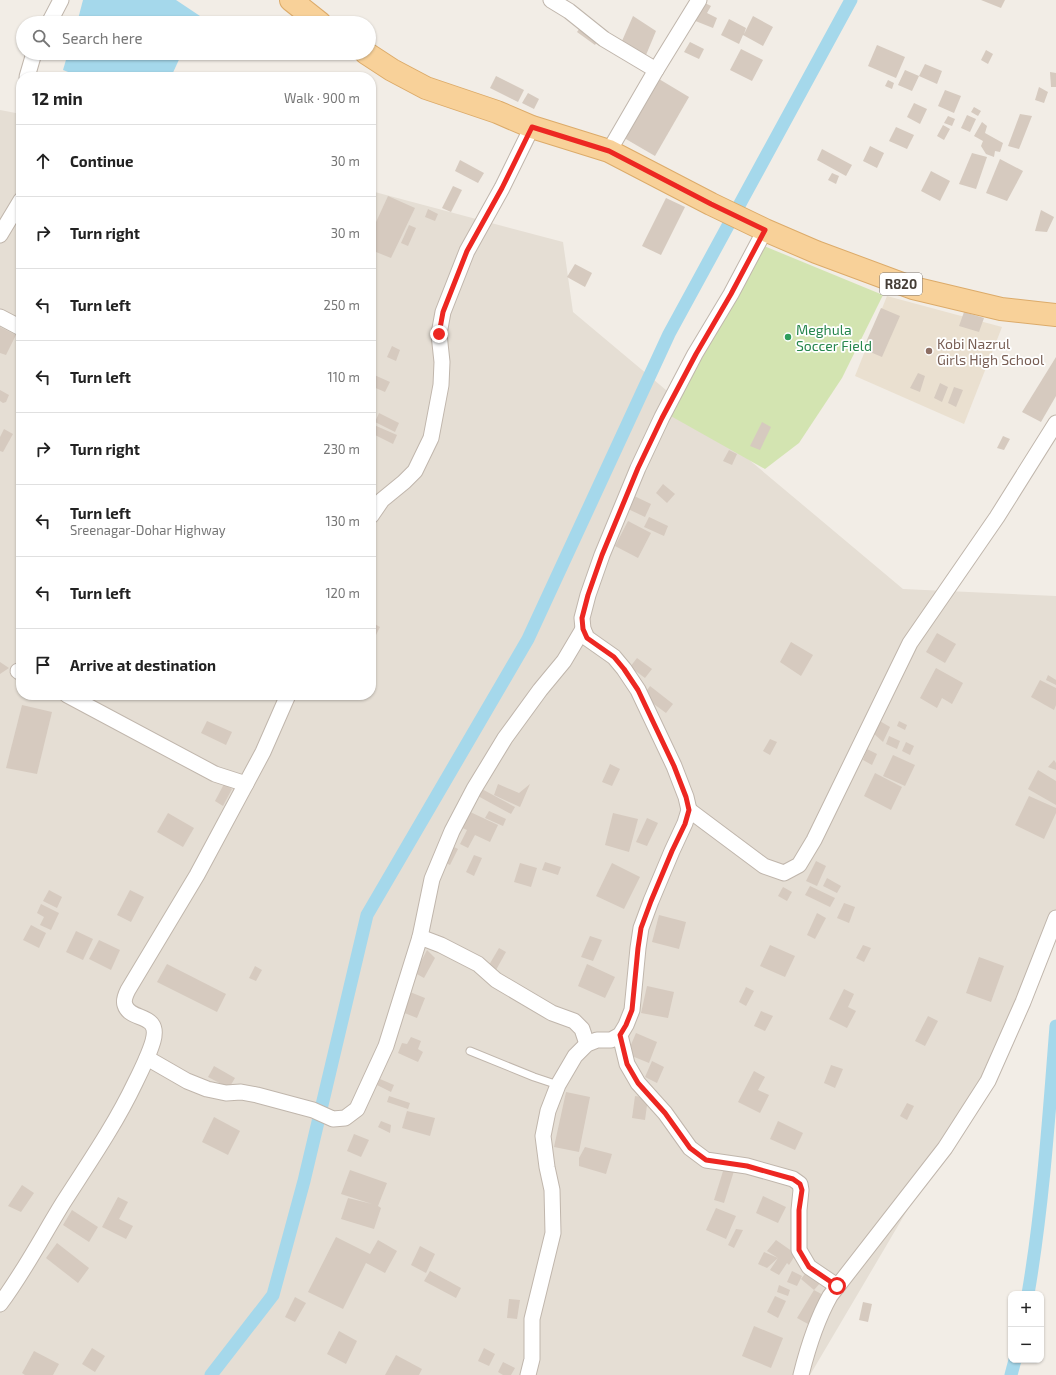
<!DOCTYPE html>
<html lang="en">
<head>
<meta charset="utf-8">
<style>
  :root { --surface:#fff; --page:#f6f6f6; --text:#222; --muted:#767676; --line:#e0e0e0 }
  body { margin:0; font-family:"Exo 2",sans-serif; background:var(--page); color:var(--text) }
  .controls { position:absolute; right:12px; bottom:12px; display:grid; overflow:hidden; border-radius:8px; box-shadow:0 1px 3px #0004 }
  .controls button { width:36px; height:36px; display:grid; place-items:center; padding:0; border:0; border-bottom:1px solid var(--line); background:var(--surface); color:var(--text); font:20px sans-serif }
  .stop { position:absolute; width:12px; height:12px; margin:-9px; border:3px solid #ed2722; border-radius:50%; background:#fff }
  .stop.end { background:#ed2722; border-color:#fff; box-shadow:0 1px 4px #0008 }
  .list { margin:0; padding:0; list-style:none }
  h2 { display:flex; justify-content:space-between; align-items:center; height:52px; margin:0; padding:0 16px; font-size:17px }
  h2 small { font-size:13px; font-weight:400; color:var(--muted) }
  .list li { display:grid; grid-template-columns:26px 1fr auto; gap:12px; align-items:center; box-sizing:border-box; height:72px; padding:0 16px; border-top:1px solid var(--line) }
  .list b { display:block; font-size:15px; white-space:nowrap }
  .list p { margin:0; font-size:13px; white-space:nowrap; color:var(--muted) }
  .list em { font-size:13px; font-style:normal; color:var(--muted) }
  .icon { flex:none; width:22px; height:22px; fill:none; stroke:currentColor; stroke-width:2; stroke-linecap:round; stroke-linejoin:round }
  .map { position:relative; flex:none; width:1056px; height:1375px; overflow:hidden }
  .search { position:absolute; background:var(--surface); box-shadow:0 1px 3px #0004; left:16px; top:16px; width:360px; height:44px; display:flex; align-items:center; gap:10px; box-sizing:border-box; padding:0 14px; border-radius:22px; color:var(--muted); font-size:15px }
  .panel { position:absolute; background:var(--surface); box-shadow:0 1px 3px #0004; left:16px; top:72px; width:360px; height:628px; border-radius:16px }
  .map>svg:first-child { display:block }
</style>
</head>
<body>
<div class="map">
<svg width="1056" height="1375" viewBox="0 0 1056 1375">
  <rect width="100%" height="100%" fill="#f2ede6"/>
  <path fill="#e5ded4" d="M 0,110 L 21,114 L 21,695 L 371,695 L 371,191 L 563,242 L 573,312 L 903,589 L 1056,596 L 1056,918 L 981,1085 L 810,1375 L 0,1375 Z"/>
  <path fill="#eae0d0" d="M 887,296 L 1002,327 L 964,424 L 855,376 Z"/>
  <path fill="#d3e4b1" d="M 764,246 L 883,295 L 842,378 L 799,443 L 765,469 L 669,415 Z"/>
  <g fill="#a5d8eb">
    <path d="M 83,0 L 176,0 L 200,16 L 197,23 L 77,23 Z"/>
    <path d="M 68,53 L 182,53 L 171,77 L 81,77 L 63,70 Z"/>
  </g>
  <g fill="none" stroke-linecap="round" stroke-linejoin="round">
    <g stroke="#a5d8eb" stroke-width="13">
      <path d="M 1028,1294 C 1043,1206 1049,1115 1056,1026"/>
      <path d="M 211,1375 L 273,1295 L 304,1181 L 367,915 L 528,639 L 669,334 L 851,0"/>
      <path d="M 1011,1375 L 1015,1360"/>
    </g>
  </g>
  <g fill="#d6cabf">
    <path d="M 981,0 L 1005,0 L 1001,8 Z"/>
    <path d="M 703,2 L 711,6 L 707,13 L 717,18 L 713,28 L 693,20 Z"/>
    <path d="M 633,16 L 656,31 L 646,55 L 622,41 Z"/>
    <path d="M 753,16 L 773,27 L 763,46 L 743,35 L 739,44 L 721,35 L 729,19 L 746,28 L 744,34 Z"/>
    <path d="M 582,25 L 600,37 L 595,45 L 577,32 Z"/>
    <path d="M 690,42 L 704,49 L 699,59 L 684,52 Z"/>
    <path d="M 877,45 L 905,57 L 896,78 L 868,66 Z"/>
    <path d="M 741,49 L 763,60 L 752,81 L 730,70 Z"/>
    <path d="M 986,50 L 993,54 L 988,64 L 981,60 Z"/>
    <path d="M 925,64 L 942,71 L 937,84 L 919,76 L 912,91 L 898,85 L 905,70 L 919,76 Z"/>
    <path d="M 1050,72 L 1056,73 L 1056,87 L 1051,87 Z"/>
    <path d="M 496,76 L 524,90 L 518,102 L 490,88 Z"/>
    <path d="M 654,76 L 689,97 L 655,156 L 619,135 Z"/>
    <path d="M 888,80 L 894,83 L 892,89 L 885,86 Z"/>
    <path d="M 1039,87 L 1048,92 L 1044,103 L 1035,100 Z"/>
    <path d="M 945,90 L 961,96 L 954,113 L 938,106 Z"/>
    <path d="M 528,93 L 539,99 L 534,109 L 522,103 Z"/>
    <path d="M 914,103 L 927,109 L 920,124 L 907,117 Z"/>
    <path d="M 974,107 L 981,111 L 978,116 L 971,112 Z"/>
    <path d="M 1020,114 L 1032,116 L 1019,149 L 1008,146 Z"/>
    <path d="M 967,115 L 976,119 L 970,132 L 961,128 Z"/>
    <path d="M 948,116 L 955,119 L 952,126 L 944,123 Z"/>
    <path d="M 982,122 L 987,126 L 985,133 L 1003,143 L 1000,152 L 995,151 L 994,157 L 986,154 L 981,146 L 983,141 L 974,136 Z"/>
    <path d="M 943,125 L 950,129 L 944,140 L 937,136 Z"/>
    <path d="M 896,127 L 914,135 L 907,149 L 889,141 Z"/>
    <path d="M 870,146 L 884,153 L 877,168 L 863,161 Z"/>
    <path d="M 822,149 L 852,165 L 846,176 L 817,160 Z"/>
    <path d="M 972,153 L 987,157 L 976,189 L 959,184 Z"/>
    <path d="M 1000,159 L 1023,171 L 1007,201 L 986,193 Z"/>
    <path d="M 460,160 L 484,173 L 478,183 L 455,171 Z"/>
    <path d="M 931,171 L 950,181 L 940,201 L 921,191 Z"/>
    <path d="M 832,173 L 839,176 L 836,184 L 828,180 Z"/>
    <path d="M 453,186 L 462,190 L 451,212 L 442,208 Z"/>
    <path d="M 388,196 L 415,208 L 391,258 L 371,250 L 371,233 Z"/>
    <path d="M 666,198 L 685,207 L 661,255 L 642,246 Z"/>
    <path d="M 428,209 L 438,214 L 435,221 L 425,217 Z"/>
    <path d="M 1041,210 L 1054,217 L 1047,232 L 1035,231 Z"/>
    <path d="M 409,225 L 416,228 L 408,246 L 401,243 Z"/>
    <path d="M 575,264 L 592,273 L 585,287 L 567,277 Z"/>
    <path d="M 881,308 L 900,316 L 882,357 L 863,349 Z"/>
    <path d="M 964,312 L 984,318 L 979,332 L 959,326 Z"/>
    <path d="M 0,327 L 16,335 L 6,355 L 0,353 Z"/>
    <path d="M 392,346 L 400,350 L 396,361 L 387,357 Z"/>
    <path d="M 1056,357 L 1056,396 L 1041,422 L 1022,412 Z"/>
    <path d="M 918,373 L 925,376 L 920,392 L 910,388 Z"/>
    <path d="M 372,374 L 390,382 L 385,392 L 371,386 Z"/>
    <path d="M 940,383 L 948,387 L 942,402 L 934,398 Z"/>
    <path d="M 954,387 L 963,390 L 956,407 L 948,403 Z"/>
    <path d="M 0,390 L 9,395 L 6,402 L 3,403 L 0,401 Z"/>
    <path d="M 379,413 L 399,423 L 395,432 L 375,422 Z"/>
    <path d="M 762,422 L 771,427 L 760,450 L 750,446 Z"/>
    <path d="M 374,425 L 397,435 L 393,444 L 371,433 Z"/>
    <path d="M 4,429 L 13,434 L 3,452 L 0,451 L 0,437 Z"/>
    <path d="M 1003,436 L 1010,439 L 1004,450 L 997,448 Z"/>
    <path d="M 729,450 L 737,454 L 732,465 L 723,461 Z"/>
    <path d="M 663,484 L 675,494 L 667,503 L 656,493 Z"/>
    <path d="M 632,495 L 651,504 L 645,517 L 626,508 Z"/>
    <path d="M 649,517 L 668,526 L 664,536 L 644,527 Z"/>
    <path d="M 628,521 L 651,533 L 638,558 L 615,546 Z"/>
    <path d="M 371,622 L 380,627 L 374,639 L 371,638 Z"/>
    <path d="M 937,633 L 956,644 L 945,663 L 926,652 Z"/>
    <path d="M 791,642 L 813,655 L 801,676 L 780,662 Z"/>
    <path d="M 637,658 L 652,669 L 645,678 L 630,667 Z"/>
    <path d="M 0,662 L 9,668 L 0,674 Z"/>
    <path d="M 936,668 L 963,683 L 952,704 L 942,698 L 937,708 L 920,698 Z"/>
    <path d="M 1048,675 L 1056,680 L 1056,685 L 1046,680 Z"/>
    <path d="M 1040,680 L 1056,688 L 1056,705 L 1054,710 L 1031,697 Z"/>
    <path d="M 650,686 L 673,704 L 666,713 L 643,696 Z"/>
    <path d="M 22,705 L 52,712 L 37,774 L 6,768 Z"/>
    <path d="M 878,720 L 890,727 L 883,742 L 872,732 Z"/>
    <path d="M 207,721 L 232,732 L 226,745 L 201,733 Z"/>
    <path d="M 899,721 L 907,725 L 905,730 L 897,726 Z"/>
    <path d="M 889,736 L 900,741 L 897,749 L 886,744 Z"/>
    <path d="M 770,739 L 777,742 L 770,755 L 763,751 Z"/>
    <path d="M 906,742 L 914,746 L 910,755 L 902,751 Z"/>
    <path d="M 867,749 L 877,754 L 872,765 L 863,760 Z"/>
    <path d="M 893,755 L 915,765 L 905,786 L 883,776 Z"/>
    <path d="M 1054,760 L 1056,763 L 1056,770 L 1048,767 Z"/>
    <path d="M 610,764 L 620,769 L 612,786 L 602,782 Z"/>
    <path d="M 1038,770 L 1056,781 L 1056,805 L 1028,789 Z"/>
    <path d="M 875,773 L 902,787 L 891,810 L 864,796 Z"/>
    <path d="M 224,784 L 232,789 L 223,806 L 215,801 Z"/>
    <path d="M 498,784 L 519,793 L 530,784 L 520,807 L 494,795 Z"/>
    <path d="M 480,788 L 515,807 L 511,814 L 476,795 Z"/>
    <path d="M 1029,796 L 1056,808 L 1056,813 L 1044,839 L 1015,825 Z"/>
    <path d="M 466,810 L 498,825 L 490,842 L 475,835 L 468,848 L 460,844 L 467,830 L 458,826 Z"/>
    <path d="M 489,811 L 506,819 L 503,826 L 485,818 Z"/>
    <path d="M 168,813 L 194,828 L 183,847 L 157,832 Z"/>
    <path d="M 613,813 L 638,819 L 629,852 L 605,845 Z"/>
    <path d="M 647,818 L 658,823 L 647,846 L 636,842 Z"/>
    <path d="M 452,846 L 458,849 L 450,865 L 444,862 Z"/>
    <path d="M 474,855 L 482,858 L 474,876 L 466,872 Z"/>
    <path d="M 816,861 L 826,866 L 817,886 L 806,881 Z"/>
    <path d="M 545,862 L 561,867 L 558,875 L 542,870 Z"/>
    <path d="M 520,863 L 537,868 L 531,887 L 514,882 Z"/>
    <path d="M 612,863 L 640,877 L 624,909 L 596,896 Z"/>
    <path d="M 827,878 L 841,886 L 837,893 L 823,886 Z"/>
    <path d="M 810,886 L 835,898 L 830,907 L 805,895 Z"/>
    <path d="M 783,887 L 792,892 L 787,901 L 778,896 Z"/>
    <path d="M 49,890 L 62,897 L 57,908 L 43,901 Z"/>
    <path d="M 130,890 L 144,897 L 131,922 L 117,915 Z"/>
    <path d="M 844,903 L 855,907 L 849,923 L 837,918 Z"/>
    <path d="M 41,904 L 59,913 L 51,930 L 40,925 L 44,917 L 37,913 Z"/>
    <path d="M 817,913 L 826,918 L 815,939 L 807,935 Z"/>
    <path d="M 659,915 L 686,922 L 679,949 L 652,942 Z"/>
    <path d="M 31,925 L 46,933 L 39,948 L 23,940 Z"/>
    <path d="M 76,931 L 93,939 L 83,960 L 66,952 Z"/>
    <path d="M 590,936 L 602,940 L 593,961 L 581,957 Z"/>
    <path d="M 99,940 L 120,950 L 111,970 L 89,959 Z"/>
    <path d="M 770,945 L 795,956 L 785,977 L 760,966 Z"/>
    <path d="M 863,945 L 871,948 L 864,962 L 856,958 Z"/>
    <path d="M 499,948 L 506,952 L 496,970 L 489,965 Z"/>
    <path d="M 427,950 L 435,958 L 424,978 L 415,973 Z"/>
    <path d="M 979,957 L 1004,966 L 991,1002 L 966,993 Z"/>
    <path d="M 167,964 L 226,994 L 217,1012 L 157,982 Z"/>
    <path d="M 587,964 L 615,977 L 605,998 L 578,986 Z"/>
    <path d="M 255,966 L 262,970 L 256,981 L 249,978 Z"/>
    <path d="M 647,986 L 674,992 L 668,1018 L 641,1013 Z"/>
    <path d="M 746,987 L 754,991 L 746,1006 L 739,1002 Z"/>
    <path d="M 844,989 L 854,994 L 848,1007 L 856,1011 L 847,1028 L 829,1019 Z"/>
    <path d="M 410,992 L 425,998 L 417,1018 L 402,1012 Z"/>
    <path d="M 761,1011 L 773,1016 L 765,1031 L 754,1026 Z"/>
    <path d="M 928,1016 L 938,1021 L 925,1046 L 915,1041 Z"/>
    <path d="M 636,1033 L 657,1042 L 649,1063 L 627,1054 Z"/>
    <path d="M 411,1037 L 421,1041 L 418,1049 L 423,1052 L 418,1062 L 398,1053 L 402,1043 L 407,1044 Z"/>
    <path d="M 652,1061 L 664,1067 L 657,1083 L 645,1077 Z"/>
    <path d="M 831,1065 L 843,1069 L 835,1088 L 824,1083 Z"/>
    <path d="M 214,1066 L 235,1078 L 229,1088 L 208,1077 Z"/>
    <path d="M 754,1071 L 765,1077 L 758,1090 L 769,1095 L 760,1113 L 738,1102 Z"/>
    <path d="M 380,1079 L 394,1085 L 391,1092 L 377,1085 Z"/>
    <path d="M 566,1092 L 590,1097 L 579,1152 L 554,1147 Z"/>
    <path d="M 389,1096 L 410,1103 L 408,1109 L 387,1102 Z"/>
    <path d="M 635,1096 L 648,1098 L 645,1120 L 632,1118 Z"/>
    <path d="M 907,1103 L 914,1106 L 907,1120 L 900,1116 Z"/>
    <path d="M 407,1111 L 435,1118 L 430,1136 L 402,1128 Z"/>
    <path d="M 214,1117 L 240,1131 L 228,1155 L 202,1142 Z"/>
    <path d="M 381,1121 L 391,1125 L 390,1133 L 378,1127 Z"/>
    <path d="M 778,1121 L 803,1133 L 795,1150 L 770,1139 Z"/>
    <path d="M 354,1134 L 369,1140 L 361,1157 L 347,1151 Z"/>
    <path d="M 585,1147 L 612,1154 L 606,1174 L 579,1166 L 579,1158 Z"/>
    <path d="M 724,1168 L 734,1171 L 724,1203 L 714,1200 Z"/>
    <path d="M 350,1170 L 387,1183 L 378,1206 L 381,1208 L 374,1229 L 341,1219 L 348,1198 L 372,1204 L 341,1194 Z"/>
    <path d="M 22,1185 L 34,1193 L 21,1212 L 8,1206 Z"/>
    <path d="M 763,1196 L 786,1207 L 778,1223 L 756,1213 Z"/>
    <path d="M 118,1197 L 128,1202 L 119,1219 L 133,1226 L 126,1239 L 102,1227 Z"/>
    <path d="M 716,1208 L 736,1216 L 726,1239 L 706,1230 Z"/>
    <path d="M 72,1210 L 98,1227 L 89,1242 L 63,1225 Z"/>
    <path d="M 736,1229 L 743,1230 L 734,1248 L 728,1245 Z"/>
    <path d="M 336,1237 L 370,1254 L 378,1240 L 397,1251 L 385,1273 L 366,1263 L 343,1309 L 308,1292 Z"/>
    <path d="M 776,1240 L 796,1254 L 789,1265 L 787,1263 L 779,1275 L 770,1270 L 778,1258 L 767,1268 L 758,1264 L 764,1252 L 778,1258 L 767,1251 Z"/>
    <path d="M 57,1243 L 89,1268 L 78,1283 L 46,1258 Z"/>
    <path d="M 420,1246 L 435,1254 L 426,1273 L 411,1265 Z"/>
    <path d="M 430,1271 L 461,1288 L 456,1298 L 424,1281 Z"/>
    <path d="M 792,1271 L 802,1276 L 797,1286 L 787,1282 Z"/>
    <path d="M 807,1271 L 821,1282 L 814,1290 L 801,1279 Z"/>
    <path d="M 779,1285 L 790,1290 L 788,1296 L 777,1292 Z"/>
    <path d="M 814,1290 L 825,1296 L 808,1324 L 797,1318 Z"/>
    <path d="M 775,1296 L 786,1301 L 778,1318 L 767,1312 Z"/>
    <path d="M 295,1297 L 306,1303 L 295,1322 L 285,1317 Z"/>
    <path d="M 509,1299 L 520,1300 L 517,1319 L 507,1318 Z"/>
    <path d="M 863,1302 L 872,1304 L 868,1322 L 859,1320 Z"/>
    <path d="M 754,1326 L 783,1338 L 771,1368 L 742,1356 Z"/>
    <path d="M 339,1331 L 357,1341 L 346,1364 L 327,1354 Z"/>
    <path d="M 92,1348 L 105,1356 L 95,1372 L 82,1364 Z"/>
    <path d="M 484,1348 L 495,1354 L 489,1366 L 478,1361 Z"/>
    <path d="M 34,1351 L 59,1364 L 53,1375 L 25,1375 L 22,1373 Z"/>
    <path d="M 396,1355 L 422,1369 L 419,1375 L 385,1375 Z"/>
    <path d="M 503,1362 L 515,1368 L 511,1375 L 503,1375 L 498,1372 Z"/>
  </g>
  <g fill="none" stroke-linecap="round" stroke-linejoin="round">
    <defs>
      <path id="service" d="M 470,1051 L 534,1077 L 558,1085"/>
      <g id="minor">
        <path d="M 551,0 L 569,11 L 604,39 L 656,70"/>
        <path d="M 49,23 L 61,0"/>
        <path d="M 27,77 L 34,53"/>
        <path d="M 609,151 L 656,70 L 699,0"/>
        <path d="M 0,235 L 21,200"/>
        <path d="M 0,317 L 21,328"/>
        <path d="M 371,516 L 382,500 L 404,482 L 415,471 L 431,438 L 441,385 L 442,362 L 439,334 L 443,312 L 467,251 L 502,188 L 532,127"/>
        <path d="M 18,671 L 21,673"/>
        <path d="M 67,695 L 215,774 L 246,784"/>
        <path d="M 689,810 L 764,866 L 784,873 L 799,865 L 814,840 L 910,643 L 997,517 L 1056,423"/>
        <path d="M 420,937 L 441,945 L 478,964 L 496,980 L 552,1013 L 574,1021 L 582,1029 L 587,1044"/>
        <path d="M 620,1035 L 627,1064 L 638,1083 L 665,1113 L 690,1148 L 706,1160 L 747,1166 L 793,1179 L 800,1184 L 801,1190 L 799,1210 L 799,1250 L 809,1267 L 837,1286"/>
        <path d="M 147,1058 L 187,1081 L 207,1089 L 226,1093 L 241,1092 L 257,1095 L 313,1110 L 333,1119 L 345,1118 L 357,1109 L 386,1046 L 420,937 L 432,879 L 452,831 L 474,789 L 505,738 L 540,690 L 564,661 L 583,629"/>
        <path d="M 0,1304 C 24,1272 42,1237 63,1203 C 88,1164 115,1125 135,1083 C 142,1069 149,1055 153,1041 C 161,1012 130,1022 125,1005 C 123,1000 126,994 128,990 L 197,875 L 263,752 L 288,695"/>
        <path d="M 528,1375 L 532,1359 L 532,1319 L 553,1233 L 552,1190 L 547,1167 L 543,1136 L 548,1111 L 558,1085 L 575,1056 L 587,1044 L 597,1040 L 611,1040 L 620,1035 L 626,1025 L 632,1010 L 638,948 L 641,928 L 651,901 L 672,851 L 685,823 L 689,810 L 686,797 L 674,766 L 638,690 L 624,669 L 614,657 L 587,638 L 583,629 L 582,618 L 588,595 L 602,555 L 638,468 L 662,417 L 695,354 L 731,294 L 765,230"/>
        <path d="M 801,1375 C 808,1347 816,1321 830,1296 L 945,1148 L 988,1081 L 1023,1002 L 1056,918"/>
      </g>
      <g id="primary">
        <path d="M 291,0 L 320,23"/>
        <path d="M 366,53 L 392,70 L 426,88 L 497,112 L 532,127 L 609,151 L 711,204 L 765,230 L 816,252 L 913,288 L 1001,309 L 1056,315"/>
      </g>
    </defs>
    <use href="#service" stroke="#c0b6ac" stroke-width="9"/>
    <use href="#minor" stroke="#c0b6ac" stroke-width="17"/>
    <use href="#primary" stroke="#dcab6a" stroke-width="24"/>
    <use href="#service" stroke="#fff" stroke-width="7"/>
    <use href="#minor" stroke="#fff" stroke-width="15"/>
    <use href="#primary" stroke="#f8d199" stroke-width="22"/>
  </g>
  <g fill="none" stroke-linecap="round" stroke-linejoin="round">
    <path stroke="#ed2722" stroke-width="5" d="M 439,334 L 443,312 L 467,251 L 502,188 L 532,127 L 609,151 L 711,204 L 765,230 L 731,294 L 696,354 L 662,418 L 638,468 L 602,555 L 588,595 L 582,618 L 583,629 L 587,638 L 614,657 L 624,669 L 638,690 L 674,766 L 686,797 L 689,810 L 685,824 L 672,851 L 651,901 L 641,928 L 638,948 L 632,1010 L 626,1025 L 620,1035 L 627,1064 L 638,1083 L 665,1113 L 690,1148 L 706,1160 L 747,1166 L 793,1179 L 800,1184 L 802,1190 L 799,1210 L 799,1250 L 809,1267 L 837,1286"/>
  </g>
  <circle fill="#2e9e5b" stroke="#fff" stroke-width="1.5" cx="788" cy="337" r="4"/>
  <circle fill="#8d6e63" stroke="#fff" stroke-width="1.5" cx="929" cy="351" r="4"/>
  <g text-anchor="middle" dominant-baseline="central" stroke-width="3.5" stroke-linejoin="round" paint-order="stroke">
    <rect fill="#fff" stroke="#7c7772" stroke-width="1" x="880" y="273" width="42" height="22" rx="3"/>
    <g font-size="13" font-weight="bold" fill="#443d36">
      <text x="901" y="284">R820</text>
    </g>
    <g font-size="14" fill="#27864d" stroke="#fff" text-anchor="start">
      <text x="796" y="329">Meghula<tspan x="796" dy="16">Soccer Field</tspan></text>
    </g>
    <g font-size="14" fill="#785e54" stroke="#fff" text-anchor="start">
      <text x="937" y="343">Kobi Nazrul<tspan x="937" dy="16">Girls High School</tspan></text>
    </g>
  </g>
</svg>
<div class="controls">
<button>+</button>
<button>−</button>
</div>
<div class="stop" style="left:837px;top:1286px"></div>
<div class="stop end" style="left:439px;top:334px"></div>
<div class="search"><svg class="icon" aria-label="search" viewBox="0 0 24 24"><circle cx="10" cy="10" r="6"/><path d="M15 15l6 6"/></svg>Search here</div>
<section class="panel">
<h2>12 min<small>Walk · 900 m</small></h2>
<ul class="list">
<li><svg class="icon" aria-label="ahead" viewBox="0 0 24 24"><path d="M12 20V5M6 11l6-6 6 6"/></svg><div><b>Continue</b></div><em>30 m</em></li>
<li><svg class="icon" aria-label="right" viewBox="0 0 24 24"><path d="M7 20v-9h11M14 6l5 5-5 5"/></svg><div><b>Turn right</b></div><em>30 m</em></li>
<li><svg class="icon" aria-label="left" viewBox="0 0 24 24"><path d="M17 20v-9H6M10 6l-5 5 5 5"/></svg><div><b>Turn left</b></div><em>250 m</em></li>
<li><svg class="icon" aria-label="left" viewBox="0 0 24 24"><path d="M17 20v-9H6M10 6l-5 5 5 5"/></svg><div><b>Turn left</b></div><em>110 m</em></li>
<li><svg class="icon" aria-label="right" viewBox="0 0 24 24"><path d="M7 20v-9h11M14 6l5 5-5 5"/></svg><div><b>Turn right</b></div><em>230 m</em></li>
<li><svg class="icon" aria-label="left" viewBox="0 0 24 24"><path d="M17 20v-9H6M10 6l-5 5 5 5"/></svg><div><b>Turn left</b><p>Sreenagar-Dohar Highway</p></div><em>130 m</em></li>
<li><svg class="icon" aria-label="left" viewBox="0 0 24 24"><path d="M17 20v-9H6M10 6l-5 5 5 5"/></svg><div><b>Turn left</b></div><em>120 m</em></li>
<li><svg class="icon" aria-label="arrive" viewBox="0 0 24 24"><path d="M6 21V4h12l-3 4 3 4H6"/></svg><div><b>Arrive at destination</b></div></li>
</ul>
</section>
</div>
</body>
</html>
